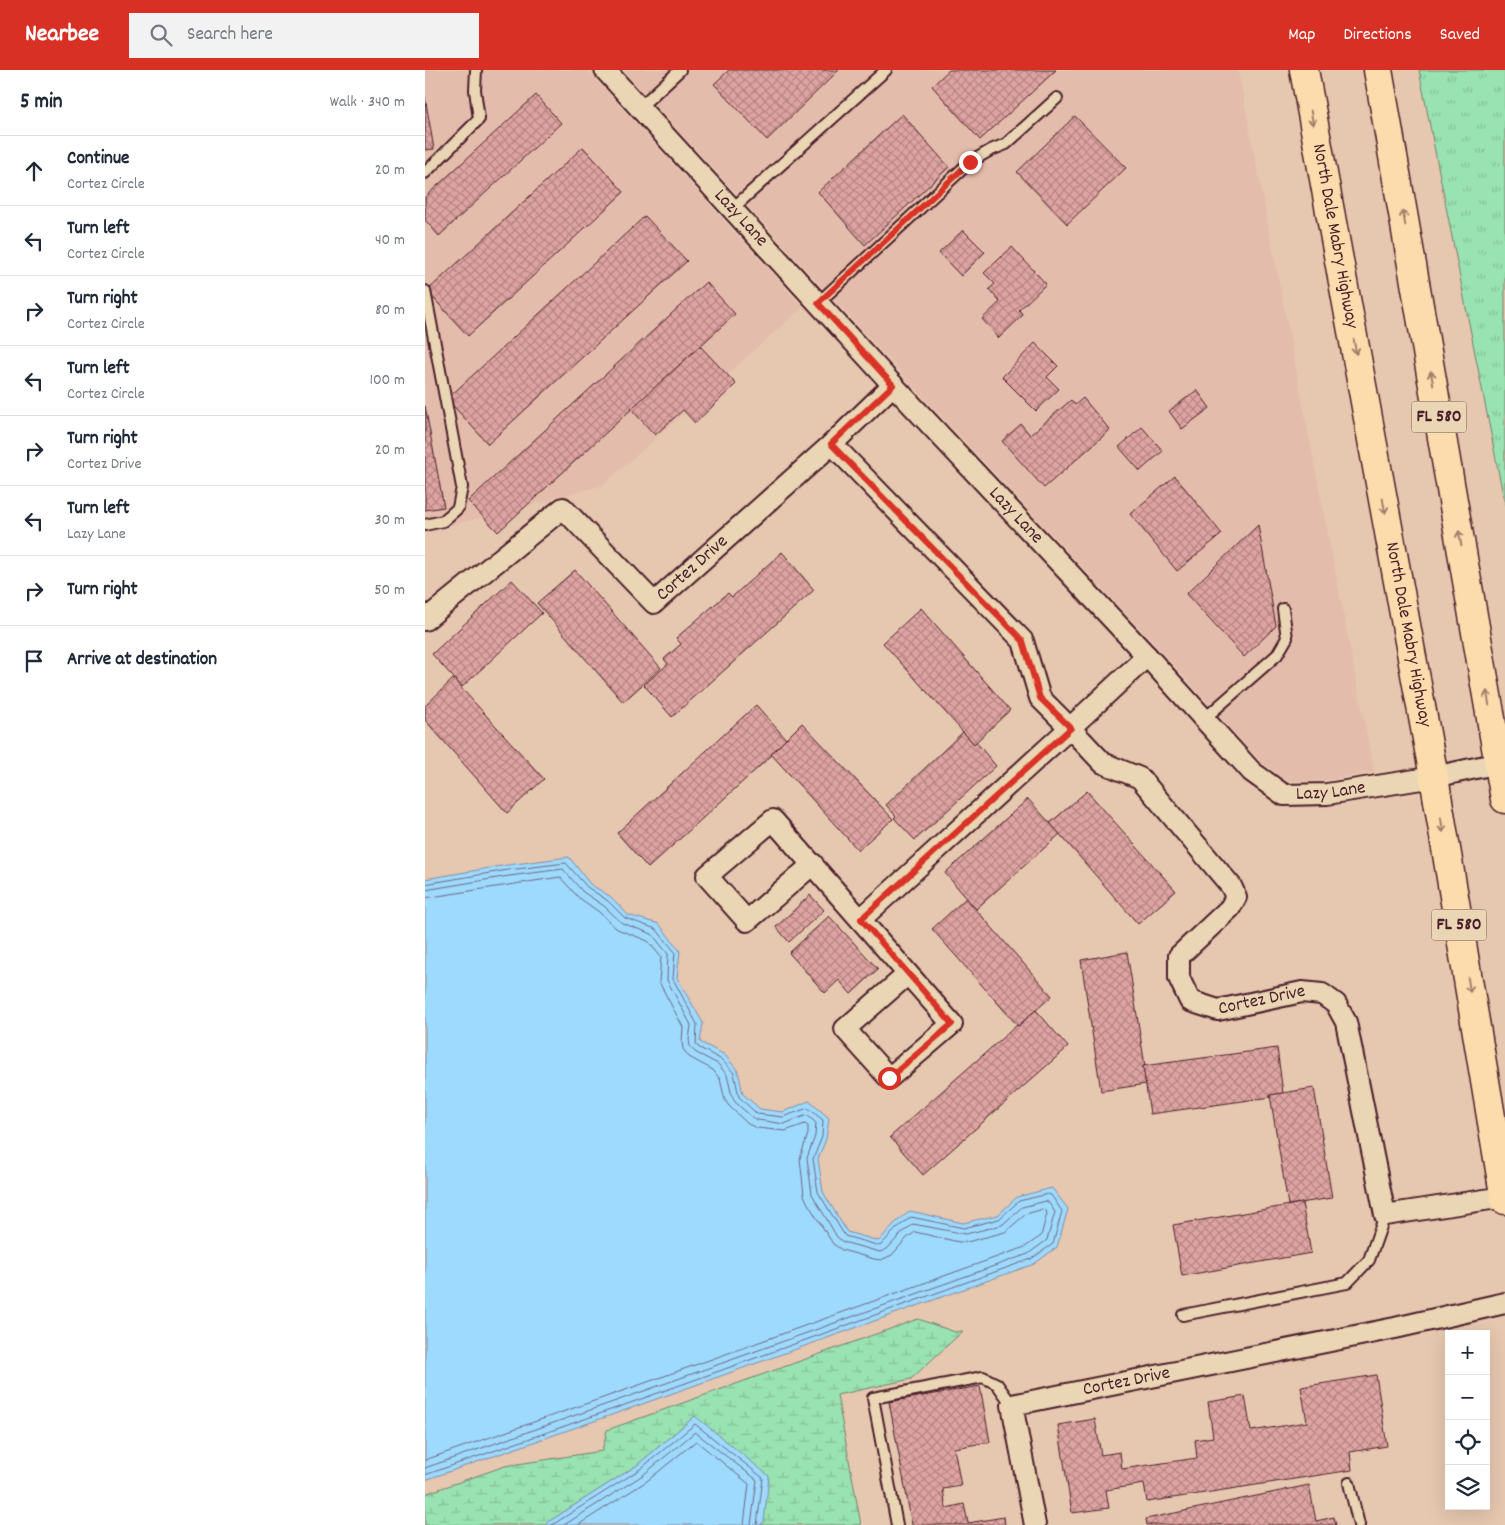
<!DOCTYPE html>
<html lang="en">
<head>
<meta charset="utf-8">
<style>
  :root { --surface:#fff; --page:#f2f2f3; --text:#1f2937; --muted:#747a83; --line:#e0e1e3; --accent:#d93025 }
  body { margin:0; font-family:Dekko,sans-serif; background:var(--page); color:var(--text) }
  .controls { position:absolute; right:15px; bottom:15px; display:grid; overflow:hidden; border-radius:0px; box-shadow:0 5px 20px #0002 }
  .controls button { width:45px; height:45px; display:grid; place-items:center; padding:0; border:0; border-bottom:1px solid var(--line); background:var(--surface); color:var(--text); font:25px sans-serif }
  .stop { position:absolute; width:15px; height:15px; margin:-11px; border:4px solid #d93025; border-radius:50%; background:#fff }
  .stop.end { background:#d93025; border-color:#fff; box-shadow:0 1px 5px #0008 }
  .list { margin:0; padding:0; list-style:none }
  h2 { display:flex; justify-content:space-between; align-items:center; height:65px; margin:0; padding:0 20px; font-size:21px }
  h2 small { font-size:16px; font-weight:400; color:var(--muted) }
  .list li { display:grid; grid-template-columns:32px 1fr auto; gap:15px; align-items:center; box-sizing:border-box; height:70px; padding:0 20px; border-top:1px solid var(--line) }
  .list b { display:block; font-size:19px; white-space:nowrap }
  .list p { margin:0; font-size:16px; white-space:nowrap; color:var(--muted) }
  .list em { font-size:16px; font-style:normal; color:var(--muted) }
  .icon { flex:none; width:28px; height:28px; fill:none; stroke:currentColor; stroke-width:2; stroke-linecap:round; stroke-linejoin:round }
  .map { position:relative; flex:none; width:1080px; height:1455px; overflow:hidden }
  header { display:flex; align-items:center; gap:30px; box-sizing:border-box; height:70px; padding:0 25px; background:var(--accent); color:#fff }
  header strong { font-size:24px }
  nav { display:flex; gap:28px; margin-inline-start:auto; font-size:18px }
  .search { width:350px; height:45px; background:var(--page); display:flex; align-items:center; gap:12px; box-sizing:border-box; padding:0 18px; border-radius:0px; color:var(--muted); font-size:19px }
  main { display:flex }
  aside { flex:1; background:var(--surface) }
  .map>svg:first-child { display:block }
</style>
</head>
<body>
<header>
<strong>Nearbee</strong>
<div class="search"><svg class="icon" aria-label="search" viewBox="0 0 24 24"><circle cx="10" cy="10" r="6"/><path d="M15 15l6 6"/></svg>Search here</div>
<nav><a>Map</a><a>Directions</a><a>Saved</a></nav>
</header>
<main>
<aside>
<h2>5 min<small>Walk · 340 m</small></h2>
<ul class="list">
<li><svg class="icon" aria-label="ahead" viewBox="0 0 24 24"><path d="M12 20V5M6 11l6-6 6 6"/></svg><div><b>Continue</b><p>Cortez Circle</p></div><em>20 m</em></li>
<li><svg class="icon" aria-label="left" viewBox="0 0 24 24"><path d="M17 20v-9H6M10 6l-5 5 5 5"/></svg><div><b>Turn left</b><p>Cortez Circle</p></div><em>40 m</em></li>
<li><svg class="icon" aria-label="right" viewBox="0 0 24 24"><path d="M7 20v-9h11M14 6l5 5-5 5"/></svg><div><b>Turn right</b><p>Cortez Circle</p></div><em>80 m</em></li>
<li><svg class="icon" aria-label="left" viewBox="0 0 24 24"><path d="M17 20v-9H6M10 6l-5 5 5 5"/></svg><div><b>Turn left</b><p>Cortez Circle</p></div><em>100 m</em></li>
<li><svg class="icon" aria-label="right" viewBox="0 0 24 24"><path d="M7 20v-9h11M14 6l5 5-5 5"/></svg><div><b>Turn right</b><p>Cortez Drive</p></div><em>20 m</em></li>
<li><svg class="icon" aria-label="left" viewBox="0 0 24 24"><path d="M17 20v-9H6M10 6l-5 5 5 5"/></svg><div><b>Turn left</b><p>Lazy Lane</p></div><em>30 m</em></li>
<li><svg class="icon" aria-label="right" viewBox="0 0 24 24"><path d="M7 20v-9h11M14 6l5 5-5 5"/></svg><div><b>Turn right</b></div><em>50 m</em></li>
<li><svg class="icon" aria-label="arrive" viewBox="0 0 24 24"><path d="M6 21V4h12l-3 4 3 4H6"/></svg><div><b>Arrive at destination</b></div></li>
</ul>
</aside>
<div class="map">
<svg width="1080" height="1455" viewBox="0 0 1080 1455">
  <defs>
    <pattern id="wetland-marsh" width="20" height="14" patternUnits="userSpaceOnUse" patternTransform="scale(1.25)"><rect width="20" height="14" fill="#99e2b1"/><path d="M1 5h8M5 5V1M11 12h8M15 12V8" fill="none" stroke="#85c198"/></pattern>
    <pattern id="park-tufts" width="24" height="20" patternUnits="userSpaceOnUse" patternTransform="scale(1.25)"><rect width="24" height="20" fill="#99e2b1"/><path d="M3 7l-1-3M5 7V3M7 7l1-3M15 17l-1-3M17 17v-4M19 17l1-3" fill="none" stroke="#85c198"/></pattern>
    <pattern id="building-cross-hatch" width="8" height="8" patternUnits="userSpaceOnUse" patternTransform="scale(1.25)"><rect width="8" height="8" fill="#dea4a2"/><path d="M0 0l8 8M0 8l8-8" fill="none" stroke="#b68584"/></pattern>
  </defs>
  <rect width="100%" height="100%" fill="#e6c7af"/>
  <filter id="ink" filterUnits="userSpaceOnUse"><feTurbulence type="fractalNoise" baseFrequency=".02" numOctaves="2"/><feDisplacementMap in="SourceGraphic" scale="10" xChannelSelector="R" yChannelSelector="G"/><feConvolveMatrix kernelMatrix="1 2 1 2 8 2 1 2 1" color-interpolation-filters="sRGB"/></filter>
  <g filter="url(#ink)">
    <g fill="#e4bcab">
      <path d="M 0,0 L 162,0 L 378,237 L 178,415 L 137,426 L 130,426 L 125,430 L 0,462 Z"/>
      <path d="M 198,0 L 813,0 L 949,702 L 900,710 L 862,711 L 835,691 L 723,566 L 722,566 L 478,305 L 470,295 L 469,295 Z"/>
    </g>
    <path fill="url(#wetland-marsh)" stroke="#72806e" d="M 493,1249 L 530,1262 L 538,1261 L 486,1309 L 412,1325 L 436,1455 L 335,1455 L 339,1452 L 270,1346 L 211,1396 L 123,1452 L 120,1455 L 0,1455 L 0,1424 L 80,1396 L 177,1381 L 182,1360 Z"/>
    <path fill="url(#park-tufts)" stroke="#72806e" d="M 994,0 L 1080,0 L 1080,435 Z"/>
    <g fill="#9ed9fe" stroke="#7c8faa">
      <path d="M 144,787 L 165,814 L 186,827 L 203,845 L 234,854 L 255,881 L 252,908 L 278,953 L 275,972 L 300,985 L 313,1001 L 318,1024 L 335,1039 L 358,1042 L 384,1031 L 404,1048 L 401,1069 L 393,1089 L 398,1122 L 422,1162 L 454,1171 L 469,1154 L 485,1141 L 538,1153 L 573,1145 L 592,1127 L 627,1118 L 643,1139 L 632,1177 L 609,1194 L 195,1342 L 0,1410 L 0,809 L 82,795 Z"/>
      <path d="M 270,1346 L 344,1406 L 339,1452 L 335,1455 L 120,1455 L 123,1452 L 211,1396 Z"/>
    </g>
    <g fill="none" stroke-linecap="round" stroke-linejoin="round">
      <g stroke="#6c697f" stroke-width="1">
        <path d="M 0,814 L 83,800 L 141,793 L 162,817 L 183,831 L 200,848 L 231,859 L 250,882 L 248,909 L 272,954 L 271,974 L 273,977 L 297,990 L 309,1003 L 314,1027 L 332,1044 L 358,1047 L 383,1038 L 398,1050 L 397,1067 L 388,1089 L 393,1122 L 420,1166 L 455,1176 L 472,1158 L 486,1147 L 539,1158 L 574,1149 L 594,1131 L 623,1124 L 626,1125 L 637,1141 L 628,1174 L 606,1189 L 194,1337 L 0,1405"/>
        <path d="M 0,820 L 84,806 L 138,799 L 158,822 L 179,836 L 197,853 L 227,864 L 243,884 L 242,910 L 266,955 L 264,970 L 265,976 L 270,982 L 293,994 L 302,1005 L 307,1026 L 310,1032 L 328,1048 L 333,1050 L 359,1054 L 382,1045 L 391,1053 L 390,1066 L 382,1088 L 387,1124 L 412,1167 L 418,1172 L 455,1182 L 462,1179 L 477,1163 L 488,1154 L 541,1164 L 577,1155 L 597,1137 L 621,1131 L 623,1132 L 630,1142 L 622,1170 L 603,1184 L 191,1331 L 0,1398"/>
        <path d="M 0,828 L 135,807 L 153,827 L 174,842 L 192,859 L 223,871 L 236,887 L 234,912 L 258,957 L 257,972 L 258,979 L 264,987 L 288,1000 L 295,1009 L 300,1030 L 304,1036 L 323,1054 L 332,1058 L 360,1061 L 380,1054 L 383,1056 L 383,1064 L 375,1088 L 379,1125 L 382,1132 L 408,1174 L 417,1180 L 449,1189 L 456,1190 L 467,1185 L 482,1168 L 490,1162 L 534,1172 L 542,1172 L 580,1162 L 601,1144 L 618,1139 L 622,1143 L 616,1166 L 600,1177 L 189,1324 L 0,1390"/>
        <path d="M 127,1455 L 214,1400 L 270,1354 L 338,1408 L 332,1455"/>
        <path d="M 139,1455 L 218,1405 L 270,1362 L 332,1410 L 326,1455"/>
        <path d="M 153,1455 L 222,1411 L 271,1371 L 324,1414 L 319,1455"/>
      </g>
    </g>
    <g fill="url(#building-cross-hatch)" stroke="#4a1f2b">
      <path d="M 304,0 L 414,0 L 342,70 L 289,14 Z"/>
      <path d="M 524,0 L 631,0 L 555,70 L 507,16 Z"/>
      <path d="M 111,25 L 136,53 L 14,166 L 0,150 L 0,127 Z"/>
      <path d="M 0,27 L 9,79 L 0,80 Z"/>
      <path d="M 477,44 L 524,97 L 440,175 L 393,122 Z"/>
      <path d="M 650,46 L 701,98 L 642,154 L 592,102 Z"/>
      <path d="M 158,77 L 199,122 L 43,266 L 2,221 Z"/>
      <path d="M 220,146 L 262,191 L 63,374 L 22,329 Z"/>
      <path d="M 538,160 L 560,182 L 536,206 L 514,183 Z"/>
      <path d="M 587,177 L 621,214 L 594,240 L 598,245 L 574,268 L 557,249 L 575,232 L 564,219 L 570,214 L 559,203 Z"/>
      <path d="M 281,212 L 310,244 L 73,462 L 43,431 Z"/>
      <path d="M 610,273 L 633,296 L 622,307 L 634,319 L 611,341 L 577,307 Z"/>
      <path d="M 275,276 L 311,314 L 270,353 L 258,340 L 230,365 L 206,339 Z"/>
      <path d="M 772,320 L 785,338 L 757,359 L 744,341 Z"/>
      <path d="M 658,328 L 685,360 L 619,418 L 577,371 L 596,354 L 605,365 L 646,330 L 650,335 Z"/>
      <path d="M 0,336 L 19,437 L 0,440 Z"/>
      <path d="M 717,357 L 738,381 L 715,401 L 694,377 Z"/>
      <path d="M 750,406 L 797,464 L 752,501 L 705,444 Z"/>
      <path d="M 833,455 L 851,556 L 819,587 L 761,524 Z"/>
      <path d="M 357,482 L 389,520 L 247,647 L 219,615 L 243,594 L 239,589 L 256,574 L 251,568 L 303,523 L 307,527 Z"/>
      <path d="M 150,500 L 236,598 L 198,632 L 112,533 Z"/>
      <path d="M 87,510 L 117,543 L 37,617 L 7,584 Z"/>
      <path d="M 496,538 L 585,640 L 549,674 L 538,662 L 458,573 Z"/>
      <path d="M 28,609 L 119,709 L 82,743 L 0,650 L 0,636 Z"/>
      <path d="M 331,635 L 361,669 L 347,685 L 223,798 L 192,763 Z"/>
      <path d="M 377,653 L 468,749 L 433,780 L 346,684 Z"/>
      <path d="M 538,662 L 549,674 L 551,672 L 571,696 L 490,770 L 469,748 L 471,746 L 461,735 Z"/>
      <path d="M 662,721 L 751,821 L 713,854 L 625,753 Z"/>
      <path d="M 603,729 L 635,764 L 551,839 L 520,803 Z"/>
      <path d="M 385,825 L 399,840 L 364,872 L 351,857 Z"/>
      <path d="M 541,828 L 627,926 L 593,956 L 507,859 Z"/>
      <path d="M 404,846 L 453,899 L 426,924 L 414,910 L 400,923 L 364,883 Z"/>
      <path d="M 702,882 L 720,996 L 718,996 L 721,1014 L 676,1021 L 656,890 Z"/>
      <path d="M 611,940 L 643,977 L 498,1105 L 465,1067 L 592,955 L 593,956 Z"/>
      <path d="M 852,978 L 858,1023 L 845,1025 L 846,1027 L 725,1044 L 718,996 Z"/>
      <path d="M 889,1018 L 907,1128 L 863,1135 L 845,1025 Z"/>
      <path d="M 877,1133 L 886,1183 L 757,1206 L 748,1155 Z"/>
      <path d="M 951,1305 L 962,1376 L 925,1382 L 927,1400 L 722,1432 L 719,1414 L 681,1420 L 684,1438 L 647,1443 L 633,1355 L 670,1349 L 676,1385 L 695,1382 L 697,1399 L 772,1388 L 770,1370 L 788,1367 L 783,1332 L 820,1326 L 826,1361 L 845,1358 L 882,1352 L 876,1317 Z"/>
      <path d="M 555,1316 L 565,1372 L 529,1378 L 536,1416 L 518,1419 L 521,1438 L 539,1434 L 543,1453 L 579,1447 L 580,1455 L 487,1455 L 464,1332 Z"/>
      <path d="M 884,1415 L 891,1451 L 909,1447 L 911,1455 L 722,1455 L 721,1449 Z"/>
    </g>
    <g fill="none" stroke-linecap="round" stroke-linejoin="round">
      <defs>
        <g id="service">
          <path d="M 214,38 L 255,0"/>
          <path d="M 0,103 L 54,49 L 50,20 L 51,0"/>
          <path d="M 307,139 L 461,0"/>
          <path d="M 0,221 L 37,417 L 33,438 L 18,451 L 0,455"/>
          <path d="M 393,233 L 545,92 L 566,80 L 581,74 L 632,28"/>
          <path d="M 779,649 L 852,585 L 862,568 L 858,539"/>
          <path d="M 758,1245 L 922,1213 L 944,1190 L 960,1145"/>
          <path d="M 924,1413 L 934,1455"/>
          <path d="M 472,1455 L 448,1328 L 558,1307 L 572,1314 L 587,1335"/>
        </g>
        <g id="minor">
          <path id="s1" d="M 180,0 L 468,315 L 722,586 L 827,702 L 859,725 L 902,724 L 1009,707 L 1074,693"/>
          <path id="s2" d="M 407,374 L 598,571 L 615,628 L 645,658 L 678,693 L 715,708 L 806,816 L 811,827 L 805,838 L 754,886 L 754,908 L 765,931 L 793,940 L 877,922 L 897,924 L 911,934 L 921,952 L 960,1145 L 1079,1127"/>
          <path id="s3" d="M 0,550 L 138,438 L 229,533 L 407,374 L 468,315"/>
          <path d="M 388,794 L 322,851 L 282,806 L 348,750 C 408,818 468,886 527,954 L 464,1008 L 420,959 L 483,904"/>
          <path d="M 436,849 L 645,658 L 722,586"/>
          <path id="s4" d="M 610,1455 L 587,1335 L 970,1258 L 1080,1233"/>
        </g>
        <g id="primary">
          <path id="s5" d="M 879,0 L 1009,707 L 1080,1130"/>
          <path d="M 953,0 L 1080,729"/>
        </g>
      </defs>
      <use href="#service" stroke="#4a1f2b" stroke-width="14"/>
      <use href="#minor" stroke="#4a1f2b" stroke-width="24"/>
      <use href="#primary" stroke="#4a1f2b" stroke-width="31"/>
      <use href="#service" stroke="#ead6b4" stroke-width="10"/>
      <use href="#minor" stroke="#ead6b4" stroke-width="20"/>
      <use href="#primary" stroke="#fcdcac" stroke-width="28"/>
    </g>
    <defs><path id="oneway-shaft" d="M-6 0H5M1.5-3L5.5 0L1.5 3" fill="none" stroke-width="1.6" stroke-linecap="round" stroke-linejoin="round" transform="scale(1.25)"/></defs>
    <g stroke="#a37e6c">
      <use href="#oneway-shaft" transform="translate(887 48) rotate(80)"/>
      <use href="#oneway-shaft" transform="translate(979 148) rotate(-100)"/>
      <use href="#oneway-shaft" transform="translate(930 277) rotate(80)"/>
      <use href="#oneway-shaft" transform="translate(1007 308) rotate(-100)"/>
      <use href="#oneway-shaft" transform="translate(959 436) rotate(80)"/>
      <use href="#oneway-shaft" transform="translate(1035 468) rotate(-100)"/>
      <use href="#oneway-shaft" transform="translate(1063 628) rotate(-100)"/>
      <use href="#oneway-shaft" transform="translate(1017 755) rotate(81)"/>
      <use href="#oneway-shaft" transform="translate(1044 915) rotate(81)"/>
    </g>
  </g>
  <g fill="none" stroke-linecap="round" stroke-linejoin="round" filter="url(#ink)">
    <path stroke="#d93025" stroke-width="6" d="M 464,1008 L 527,954 L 436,849 L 646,658 L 615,628 L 598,571 L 406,374 L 468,315 L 393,233 L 545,92"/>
  </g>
  <g text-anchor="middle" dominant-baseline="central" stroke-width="4" stroke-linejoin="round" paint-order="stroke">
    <g fill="#ead6b4" stroke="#7a5654" stroke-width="1">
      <rect x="986.5" y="331.5" width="55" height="31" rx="4"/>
      <rect x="1006.5" y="839.5" width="55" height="31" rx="4"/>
    </g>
    <g font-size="18" font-weight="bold" fill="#4a1f2b">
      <text x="1014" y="347">FL 580</text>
      <text x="1034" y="855">FL 580</text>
    </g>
    <g font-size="19" fill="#4a1f2b" stroke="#ead6b4">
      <text stroke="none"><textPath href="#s1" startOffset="201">Lazy Lane</textPath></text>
      <text stroke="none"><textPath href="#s5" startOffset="169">North Dale Mabry Highway</textPath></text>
      <text stroke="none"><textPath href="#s1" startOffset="606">Lazy Lane</textPath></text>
      <text stroke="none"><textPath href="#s3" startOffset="361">Cortez Drive</textPath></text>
      <text stroke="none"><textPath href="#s5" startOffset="574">North Dale Mabry Highway</textPath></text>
      <text stroke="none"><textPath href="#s1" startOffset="1041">Lazy Lane</textPath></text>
      <text stroke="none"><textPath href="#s2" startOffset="822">Cortez Drive</textPath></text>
      <text stroke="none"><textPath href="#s4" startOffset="239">Cortez Drive</textPath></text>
    </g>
  </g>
</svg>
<div class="controls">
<button>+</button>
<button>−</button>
<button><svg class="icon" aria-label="locate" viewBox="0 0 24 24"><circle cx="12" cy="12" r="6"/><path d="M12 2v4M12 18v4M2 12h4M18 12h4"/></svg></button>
<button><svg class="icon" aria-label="layers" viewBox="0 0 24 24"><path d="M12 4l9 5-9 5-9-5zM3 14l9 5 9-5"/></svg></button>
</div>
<div class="stop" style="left:464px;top:1008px"></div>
<div class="stop end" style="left:545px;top:92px"></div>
</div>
</main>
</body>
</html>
